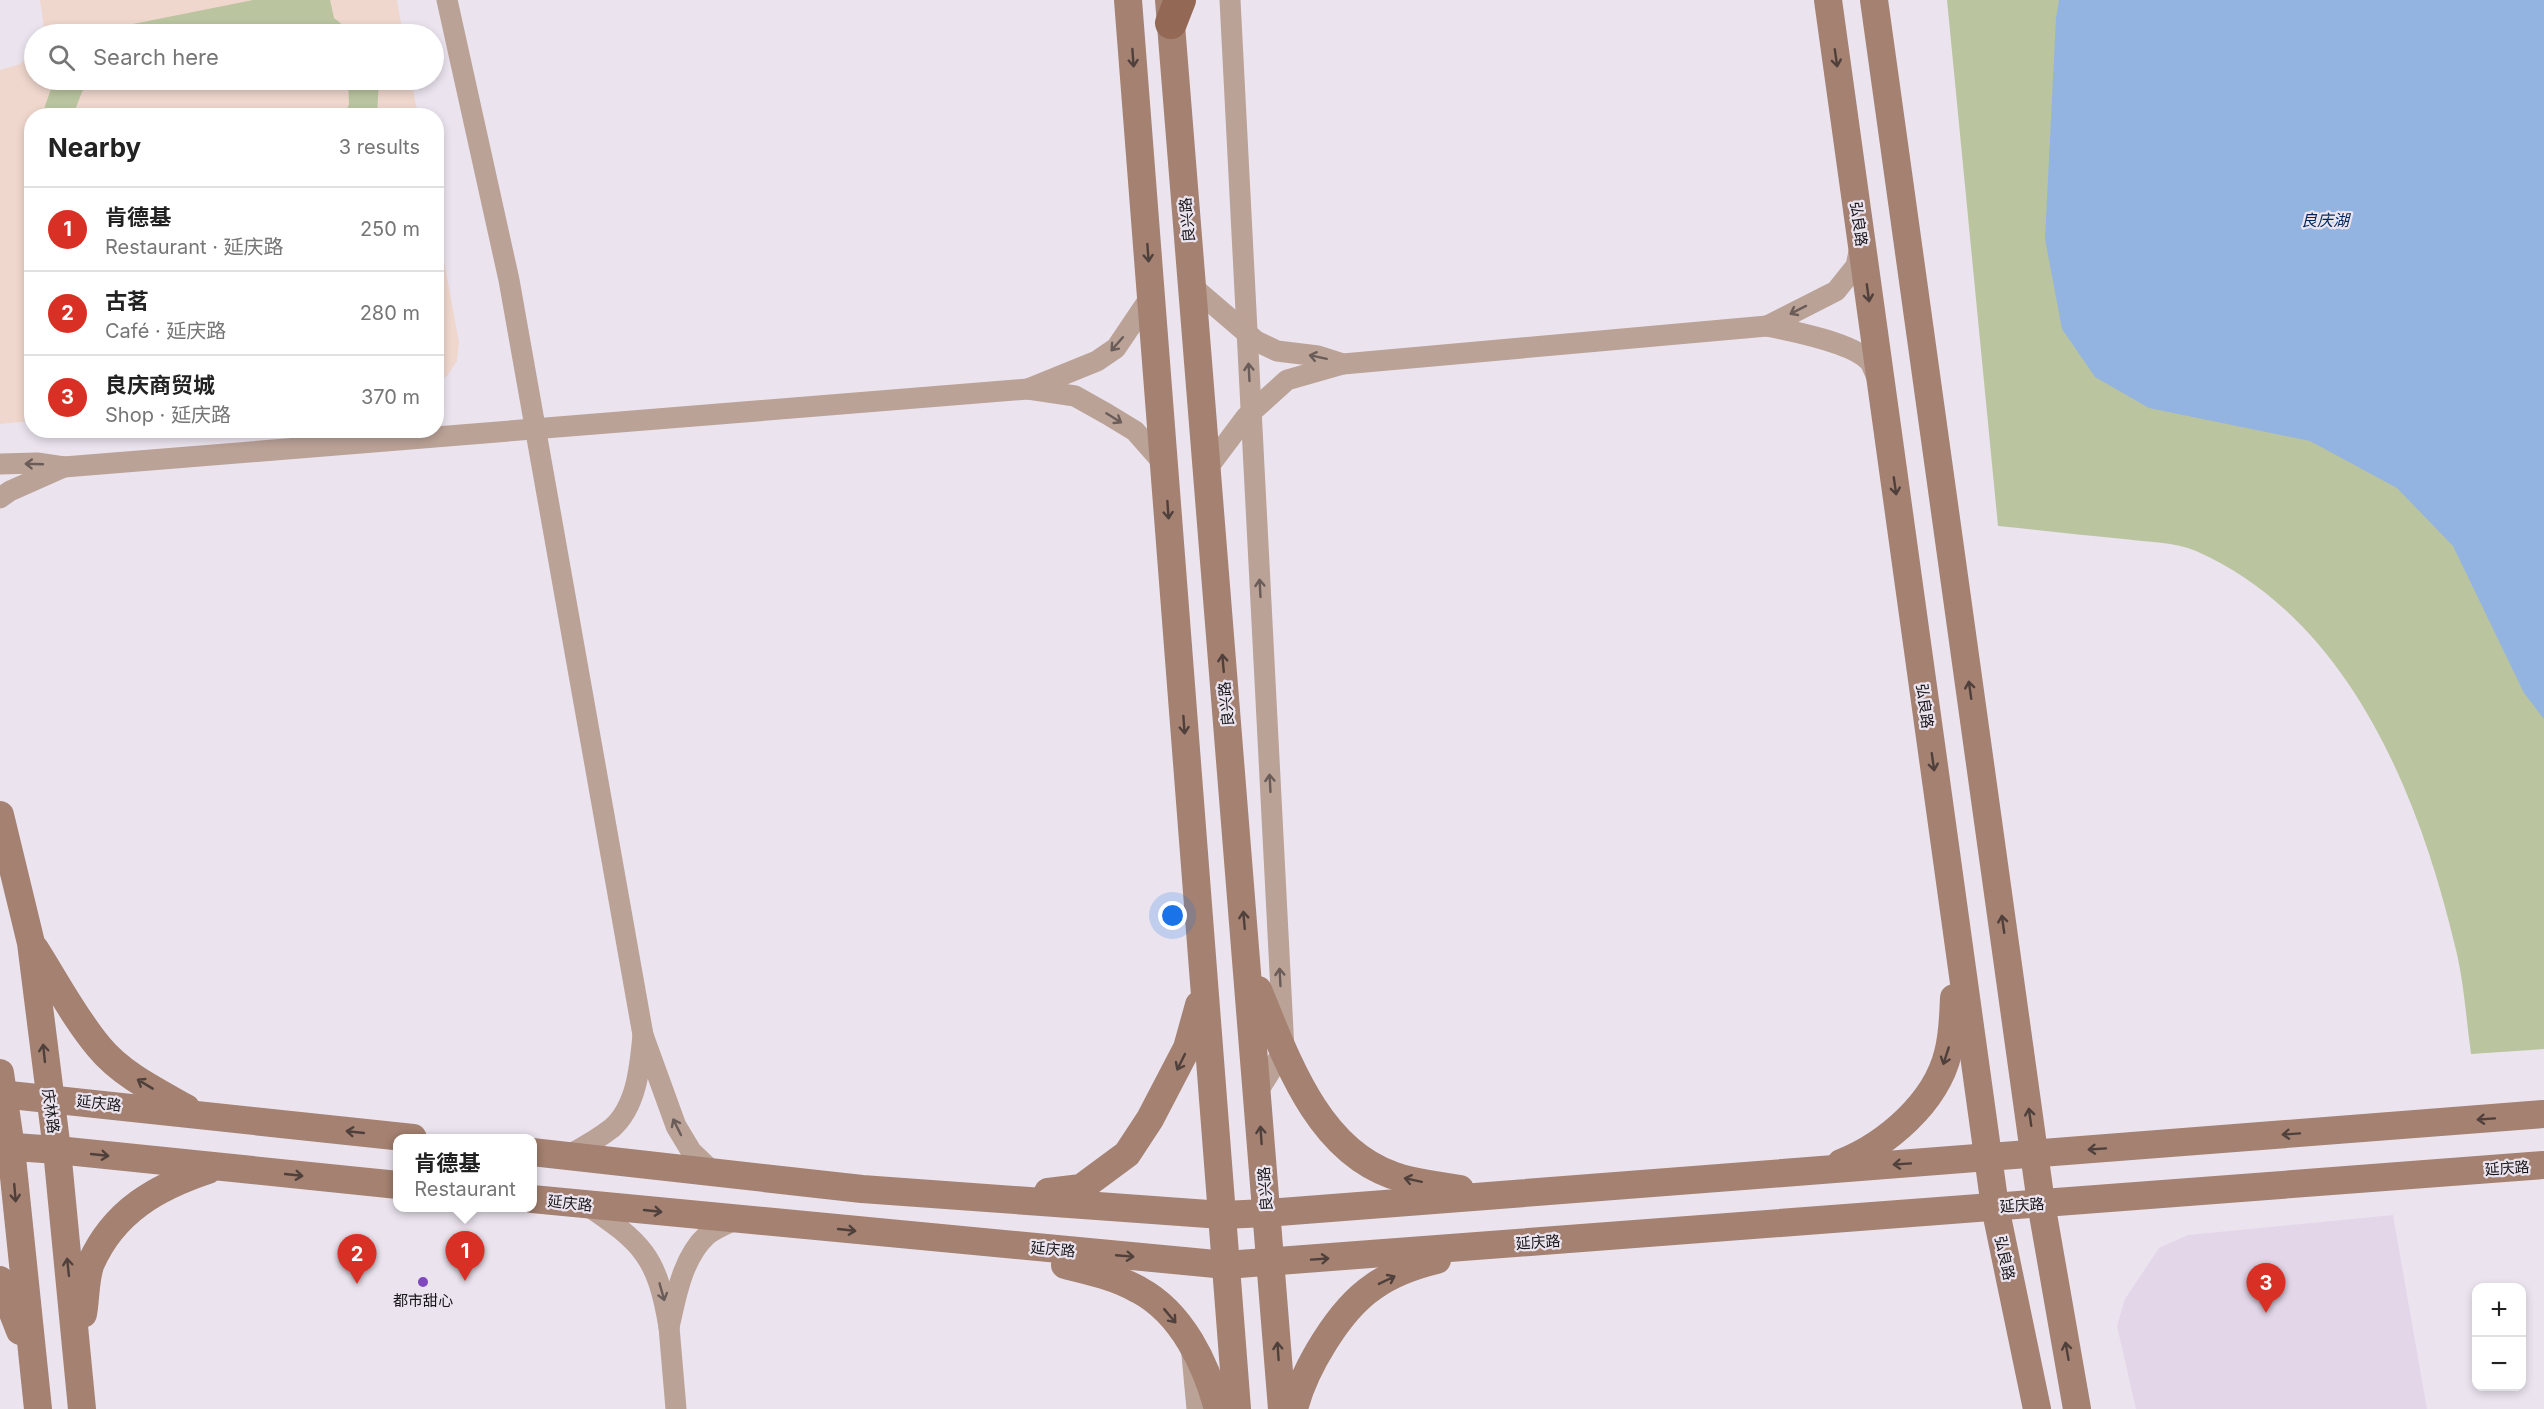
<!DOCTYPE html>
<html lang="en">
<head>
<meta charset="utf-8">
<style>
  :root { --surface:#fff; --page:#f6f6f6; --text:#222; --muted:#767676; --line:#e0e0e0; --accent:#d93025 }
  body { margin:0; font-family:Inter,"Noto Sans SC",sans-serif; background:var(--page); color:var(--text) }
  .controls { position:absolute; right:18px; bottom:18px; display:grid; overflow:hidden; border-radius:12px; box-shadow:0 3px 9px #0003 }
  .controls button { width:54px; height:54px; display:grid; place-items:center; padding:0; border:0; border-bottom:2px solid var(--line); background:var(--surface); color:var(--text); font:30px sans-serif }
  .you { position:absolute; left:1173px; top:916px; width:21px; height:21px; margin:-15px; border:4px solid #fff; border-radius:50%; background:#1a73e8; box-shadow:0 0 0 9px #1a73e833 }
  .badge { display:grid; place-items:center; width:39px; height:39px; border-radius:50%; background:var(--accent); color:#fff; font-size:20px; font-weight:700 }
  .pin { position:absolute; translate:-50% -50px; filter:drop-shadow(0 2px 3px #0008) }
  .pin::after { content:''; position:absolute; top:32px; width:21px; height:18px; background:inherit; clip-path:polygon(0 0,100% 0,50% 100%) }
  .popup { position:absolute; left:393px; top:1134px; width:144px; height:78px; box-sizing:border-box; display:grid; place-content:center; border-radius:12px; background:var(--surface); filter:drop-shadow(0 2px 4px #0005); font-size:20px; white-space:nowrap; color:var(--muted) }
  .popup b { font-size:22px; color:var(--text) }
  .popup::after { content:''; position:absolute; left:50%; top:100%; margin-left:-12px; border:12px solid transparent; border-top-color:var(--surface) }
  .list { margin:0; padding:0; list-style:none }
  h2 { display:flex; justify-content:space-between; align-items:center; height:78px; margin:0; padding:0 24px; font-size:26px }
  h2 small { font-size:20px; font-weight:400; color:var(--muted) }
  .list li { display:grid; grid-template-columns:39px 1fr auto; gap:18px; align-items:center; box-sizing:border-box; height:84px; padding:0 24px; border-top:2px solid var(--line) }
  .list b { display:block; font-size:22px; white-space:nowrap }
  .list p { margin:0; font-size:20px; white-space:nowrap; color:var(--muted) }
  .list em { font-size:20px; font-style:normal; color:var(--muted) }
  .icon { flex:none; width:33px; height:33px; fill:none; stroke:currentColor; stroke-width:2; stroke-linecap:round; stroke-linejoin:round }
  .map { position:relative; flex:none; width:2544px; height:1409px; overflow:hidden }
  .search { position:absolute; background:var(--surface); box-shadow:0 3px 9px #0003; left:24px; top:24px; width:420px; height:66px; display:flex; align-items:center; gap:15px; box-sizing:border-box; padding:0 21px; border-radius:33px; color:var(--muted); font-size:22px }
  .panel { position:absolute; background:var(--surface); box-shadow:0 3px 9px #0003; left:24px; top:108px; width:420px; height:330px; border-radius:24px }
  .map>svg:first-child { display:block }
</style>
</head>
<body>
<div class="map">
<svg width="2544" height="1409" viewBox="0 0 2544 1409">
  <rect width="100%" height="100%" fill="#ebe4ef"/>
  <path fill="#e2d6e8" d="M 2393,1215 L 2427,1409 L 2136,1409 L 2117,1326 L 2125,1299 L 2159,1248 L 2188,1235 Z"/>
  <g fill="#efd7cd">
    <path d="M 40,0 L 397,0 L 403,34 L 42,34 L 44,28 Z"/>
    <path d="M 34,51 L 34,80 L 411,80 L 418,115 L 32,116 L 31,421 L 0,424 L 0,70 L 20,64 Z"/>
    <path d="M 436,218 L 459,342 L 457,361 L 447,376 L 437,381 Z"/>
  </g>
  <g fill="#bac5a0">
    <path d="M 253,0 L 330,0 L 334,18 L 354,34 C 325,35 295,30 268,34 L 83,34 Z"/>
    <path d="M 1947,0 L 2544,0 L 2544,1049 L 2471,1054 C 2466,1018 2464,981 2455,946 C 2419,794 2348,618 2196,551 C 2175,542 2147,542 2124,539 C 2082,535 2040,530 1998,526 Z"/>
    <path d="M 54,80 L 89,80 L 82,92 L 73,115 L 42,115 Z"/>
    <path d="M 348,80 L 379,80 L 377,115 L 345,115 L 349,104 Z"/>
  </g>
  <path fill="#93b3e1" d="M 2059,0 L 2544,0 L 2544,719 L 2524,693 L 2453,546 L 2397,488 L 2310,441 L 2149,408 L 2095,377 L 2062,329 L 2045,239 L 2056,18 Z"/>
  <g fill="none" stroke-linecap="round" stroke-linejoin="round">
    <g stroke="#bba297" stroke-width="21">
      <path d="M 447,0 L 509,280 L 643,1035"/>
      <path d="M 1230,0 L 1284,1050 L 1258,1091"/>
      <path d="M 1860,247 L 1856,266 L 1836,291 L 1767,326 C 1792,331 1854,343 1870,362 C 1873,367 1875,374 1878,379"/>
      <path d="M 1193,287 L 1256,341 L 1277,351 L 1318,356 L 1343,364 L 1287,380 L 1246,417 L 1207,469"/>
      <path d="M 1151,296 L 1116,348 L 1097,361 L 1028,389 L 1075,396 L 1107,414 L 1135,431 L 1164,464"/>
      <path d="M 1343,364 L 1767,326"/>
      <path d="M 0,464 L 37,463 L 64,467 L 10,491 L 0,498"/>
      <path d="M 64,467 L 1028,389"/>
      <path d="M 567,1156 C 582,1148 598,1139 612,1128 C 637,1106 640,1066 643,1035 L 676,1126 L 691,1151 L 713,1172"/>
      <path d="M 585,1204 C 643,1243 657,1256 669,1327 C 676,1297 682,1258 707,1235 C 714,1229 727,1224 736,1219"/>
      <path d="M 669,1327 L 676,1409"/>
      <path d="M 1192,1355 L 1197,1409"/>
    </g>
    <g stroke="#a48170" stroke-width="28">
      <path d="M 1128,0 L 1237,1409"/>
      <path d="M 1169,0 L 1282,1409"/>
      <path d="M 1828,0 L 1995,1207 L 2037,1409"/>
      <path d="M 1874,0 L 2041,1203 L 2077,1409"/>
      <path d="M 0,815 L 31,943 L 57,1150 L 82,1409"/>
      <path d="M 35,949 C 56,982 74,1017 99,1047 C 121,1074 156,1091 186,1108"/>
      <path d="M 1258,990 C 1286,1057 1316,1148 1392,1175 C 1413,1183 1438,1185 1460,1189"/>
      <path d="M 0,1073 L 11,1148 L 38,1409"/>
      <path d="M 0,1094 L 413,1138"/>
      <path d="M 0,1146 L 57,1150 L 398,1185"/>
      <path d="M 532,1152 L 862,1189 L 1222,1215 L 1267,1213 L 2544,1114"/>
      <path d="M 1841,1163 C 1886,1145 1936,1103 1948,1053 C 1953,1035 1953,1017 1954,998"/>
      <path d="M 1048,1192 L 1081,1188 L 1127,1154 L 1150,1119 L 1187,1048 L 1199,1005"/>
      <path d="M 532,1199 L 1226,1265 L 2544,1165"/>
      <path d="M 1065,1265 C 1090,1271 1116,1277 1139,1290 C 1182,1313 1206,1364 1218,1409"/>
      <path d="M 0,1280 L 20,1331"/>
      <path d="M 83,1314 C 86,1298 85,1277 91,1263 C 114,1211 157,1187 208,1170"/>
      <path d="M 1294,1409 C 1304,1369 1339,1310 1373,1287 C 1391,1274 1416,1265 1437,1260"/>
    </g>
    <path stroke="#936854" stroke-width="32" d="M 1171,23 L 1180,0"/>
  </g>
  <defs><path id="oneway-shaft" d="M-6 0H5M1.5-3L5.5 0L1.5 3" fill="none" stroke-width="1.6" stroke-linecap="round" stroke-linejoin="round" transform="scale(1.5)"/></defs>
  <g stroke="#50403c">
    <use href="#oneway-shaft" transform="translate(1133 58) rotate(86)"/>
    <use href="#oneway-shaft" transform="translate(1836 58) rotate(82)"/>
    <use href="#oneway-shaft" transform="translate(1148 253) rotate(86)"/>
    <use href="#oneway-shaft" transform="translate(1868 293) rotate(82)"/>
    <use href="#oneway-shaft" transform="translate(1895 486) rotate(82)"/>
    <use href="#oneway-shaft" transform="translate(1168 510) rotate(86)"/>
    <use href="#oneway-shaft" transform="translate(1223 663) rotate(-95)"/>
    <use href="#oneway-shaft" transform="translate(1970 690) rotate(-98)"/>
    <use href="#oneway-shaft" transform="translate(1184 725) rotate(86)"/>
    <use href="#oneway-shaft" transform="translate(1933 762) rotate(82)"/>
    <use href="#oneway-shaft" transform="translate(1244 920) rotate(-95)"/>
    <use href="#oneway-shaft" transform="translate(2003 924) rotate(-98)"/>
    <use href="#oneway-shaft" transform="translate(44 1053) rotate(-96)"/>
    <use href="#oneway-shaft" transform="translate(1946 1056) rotate(108)"/>
    <use href="#oneway-shaft" transform="translate(1181 1062) rotate(116)"/>
    <use href="#oneway-shaft" transform="translate(145 1084) rotate(-149)"/>
    <use href="#oneway-shaft" transform="translate(2030 1117) rotate(-98)"/>
    <use href="#oneway-shaft" transform="translate(2486 1119) rotate(176)"/>
    <use href="#oneway-shaft" transform="translate(355 1132) rotate(-174)"/>
    <use href="#oneway-shaft" transform="translate(2291 1134) rotate(176)"/>
    <use href="#oneway-shaft" transform="translate(1261 1135) rotate(-94)"/>
    <use href="#oneway-shaft" transform="translate(2097 1149) rotate(176)"/>
    <use href="#oneway-shaft" transform="translate(100 1155) rotate(6)"/>
    <use href="#oneway-shaft" transform="translate(1902 1164) rotate(176)"/>
    <use href="#oneway-shaft" transform="translate(294 1175) rotate(6)"/>
    <use href="#oneway-shaft" transform="translate(1413 1180) rotate(-168)"/>
    <use href="#oneway-shaft" transform="translate(15 1193) rotate(85)"/>
    <use href="#oneway-shaft" transform="translate(653 1211) rotate(6)"/>
    <use href="#oneway-shaft" transform="translate(847 1230) rotate(6)"/>
    <use href="#oneway-shaft" transform="translate(1125 1256) rotate(5)"/>
    <use href="#oneway-shaft" transform="translate(1320 1259) rotate(-4)"/>
    <use href="#oneway-shaft" transform="translate(68 1267) rotate(-96)"/>
    <use href="#oneway-shaft" transform="translate(1387 1280) rotate(-26)"/>
    <use href="#oneway-shaft" transform="translate(1170 1316) rotate(50)"/>
    <use href="#oneway-shaft" transform="translate(1278 1351) rotate(-94)"/>
    <use href="#oneway-shaft" transform="translate(2067 1351) rotate(-100)"/>
  </g>
  <g stroke="#6a5c58">
    <use href="#oneway-shaft" transform="translate(1798 310) rotate(153)"/>
    <use href="#oneway-shaft" transform="translate(1117 344) rotate(131)"/>
    <use href="#oneway-shaft" transform="translate(1318 357) rotate(-168)"/>
    <use href="#oneway-shaft" transform="translate(1249 372) rotate(-93)"/>
    <use href="#oneway-shaft" transform="translate(1114 418) rotate(32)"/>
    <use href="#oneway-shaft" transform="translate(34 464) rotate(-178)"/>
    <use href="#oneway-shaft" transform="translate(1260 588) rotate(-93)"/>
    <use href="#oneway-shaft" transform="translate(1270 783) rotate(-93)"/>
    <use href="#oneway-shaft" transform="translate(1280 977) rotate(-93)"/>
    <use href="#oneway-shaft" transform="translate(677 1127) rotate(-116)"/>
    <use href="#oneway-shaft" transform="translate(662 1292) rotate(74)"/>
  </g>
  <circle fill="#8048bf" stroke="#ebe4ef" stroke-width="2" cx="423" cy="1282" r="6"/>
  <g text-anchor="middle" dominant-baseline="central" stroke-width="4.5" stroke-linejoin="round" paint-order="stroke">
    <g font-size="15" fill="#181519" stroke="#ebe4ef">
      <text transform="translate(1187 220) rotate(-95)">良兴路</text>
      <text transform="translate(1859 224) rotate(82)">弘良路</text>
      <text transform="translate(1226 704) rotate(-95)">良兴路</text>
      <text transform="translate(1925 706) rotate(82)">弘良路</text>
      <text transform="translate(99 1103) rotate(6)">延庆路</text>
      <text transform="translate(51 1111) rotate(82)">庆林路</text>
      <text transform="translate(2507 1168) rotate(-4)">延庆路</text>
      <text transform="translate(1265 1189) rotate(-94)">良兴路</text>
      <text transform="translate(570 1203) rotate(6)">延庆路</text>
      <text transform="translate(2022 1205) rotate(-4)">延庆路</text>
      <text transform="translate(1538 1242) rotate(-4)">延庆路</text>
      <text transform="translate(1053 1249) rotate(5)">延庆路</text>
      <text transform="translate(2005 1258) rotate(78)">弘良路</text>
    </g>
    <g font-size="15" fill="#181519" stroke="#ebe4ef">
      <text x="423" y="1300">都市甜心</text>
    </g>
    <g font-size="16" font-style="italic" fill="#00275c" stroke="#ebe4ef">
      <text x="2325" y="220">良庆湖</text>
    </g>
  </g>
</svg>
<div class="controls">
<button>+</button>
<button>−</button>
</div>
<div class="you"></div>
<div class="pin badge" style="left:465px;top:1281px">1</div>
<div class="popup"><b>肯德基</b>Restaurant</div>
<div class="pin badge" style="left:357px;top:1284px">2</div>
<div class="pin badge" style="left:2266px;top:1313px">3</div>
<div class="search"><svg class="icon" aria-label="search" viewBox="0 0 24 24"><circle cx="10" cy="10" r="6"/><path d="M15 15l6 6"/></svg>Search here</div>
<section class="panel">
<h2>Nearby<small>3 results</small></h2>
<ul class="list">
<li><span class="badge">1</span><div><b>肯德基</b><p>Restaurant · 延庆路</p></div><em>250 m</em></li>
<li><span class="badge">2</span><div><b>古茗</b><p>Café · 延庆路</p></div><em>280 m</em></li>
<li><span class="badge">3</span><div><b>良庆商贸城</b><p>Shop · 延庆路</p></div><em>370 m</em></li>
</ul>
</section>
</div>
</body>
</html>
